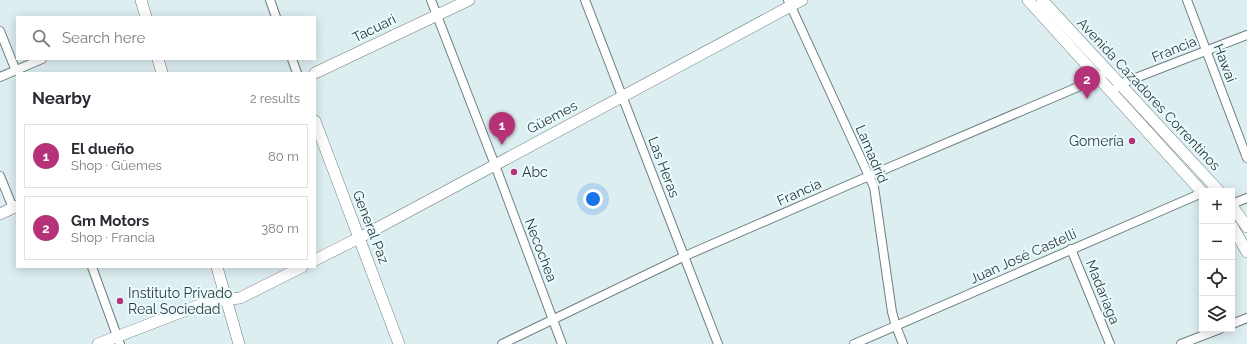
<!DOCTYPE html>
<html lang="en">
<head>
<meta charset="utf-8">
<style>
  :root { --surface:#fff; --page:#f7f7f7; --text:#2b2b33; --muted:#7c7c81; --line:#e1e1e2; --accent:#b63278 }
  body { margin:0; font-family:Raleway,sans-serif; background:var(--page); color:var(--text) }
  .controls { position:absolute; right:12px; bottom:12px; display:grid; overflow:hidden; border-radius:0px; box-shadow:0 2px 10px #0003 }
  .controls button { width:36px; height:36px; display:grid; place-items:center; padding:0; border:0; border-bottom:1px solid var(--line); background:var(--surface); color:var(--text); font:20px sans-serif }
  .you { position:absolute; left:593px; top:199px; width:14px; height:14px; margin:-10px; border:3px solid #fff; border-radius:50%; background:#1a73e8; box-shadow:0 0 0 6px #1a73e833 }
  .badge { display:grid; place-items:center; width:26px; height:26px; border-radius:50%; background:var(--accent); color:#fff; font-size:13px; font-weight:700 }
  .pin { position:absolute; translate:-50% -33px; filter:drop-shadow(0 1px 2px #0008) }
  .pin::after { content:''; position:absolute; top:21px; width:14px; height:12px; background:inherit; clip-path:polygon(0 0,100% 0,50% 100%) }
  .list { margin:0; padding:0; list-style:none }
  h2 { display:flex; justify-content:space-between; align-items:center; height:52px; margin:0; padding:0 16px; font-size:17px }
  h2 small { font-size:13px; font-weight:400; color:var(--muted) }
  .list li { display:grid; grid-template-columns:26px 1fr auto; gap:12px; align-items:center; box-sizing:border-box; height:64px; margin:0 8px 8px; padding:0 8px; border:1px solid var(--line); border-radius:0px }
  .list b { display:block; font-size:15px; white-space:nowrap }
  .list p { margin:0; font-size:13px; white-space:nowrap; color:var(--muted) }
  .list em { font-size:13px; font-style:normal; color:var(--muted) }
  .icon { flex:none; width:22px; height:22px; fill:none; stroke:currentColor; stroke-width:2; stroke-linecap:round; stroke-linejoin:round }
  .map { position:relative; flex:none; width:1247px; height:344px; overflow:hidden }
  .search { position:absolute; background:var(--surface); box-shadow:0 2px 10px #0003; left:16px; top:16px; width:300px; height:44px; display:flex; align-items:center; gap:10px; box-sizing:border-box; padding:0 14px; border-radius:0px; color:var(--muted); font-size:15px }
  .panel { position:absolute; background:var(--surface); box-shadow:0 2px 10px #0003; left:16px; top:72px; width:300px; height:196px; border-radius:0px }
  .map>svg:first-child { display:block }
</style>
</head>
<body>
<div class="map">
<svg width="1247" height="344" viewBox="0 0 1247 344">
  <rect width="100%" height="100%" fill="#ddeef1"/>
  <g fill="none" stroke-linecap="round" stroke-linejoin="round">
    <defs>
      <g id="street">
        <path d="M 270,0 L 276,17"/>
        <path d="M 431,0 L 495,165 L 562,344"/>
        <path d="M 585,0 L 718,344"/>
        <path d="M 788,0 L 874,187 L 892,312 L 896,326 L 903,344"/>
        <path d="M 1187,0 L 1247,158"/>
        <path d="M 0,31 L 16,71"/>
        <path d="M 292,59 L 297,73"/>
        <path d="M 0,77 L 42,59"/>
        <path d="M 1117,87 L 1120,84 L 1247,35"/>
        <path d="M 0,176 L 13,208"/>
        <path d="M 1232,204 L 1247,198"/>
        <path d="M 1071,249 L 1110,344"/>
        <path d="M 92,267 L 120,344"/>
        <path d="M 1232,324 L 1247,318"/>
        <path d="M 502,344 L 685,256 L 869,176 L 1099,78 L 1102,75"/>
        <path d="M 854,344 L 1202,193"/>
        <path d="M 1181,344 L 1220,329"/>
      </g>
      <g id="secondary">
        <path d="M 141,0 L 146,17"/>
        <path d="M 1028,0 L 1202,192"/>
        <path d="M 1042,0 L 1219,191"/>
        <path d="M 158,59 L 162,73"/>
        <path d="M 315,73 L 469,0"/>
        <path d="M 315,121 L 399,344"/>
        <path d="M 1232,206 L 1247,227"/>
        <path d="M 0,214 L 17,206"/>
        <path d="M 1232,226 L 1247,252"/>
        <path d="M 315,260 L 359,238 L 802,0"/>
        <path d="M 217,267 L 239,344"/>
        <path d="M 98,344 L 210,301 L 240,298 L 302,267"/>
      </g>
    </defs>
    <use href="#street" stroke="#6e7e80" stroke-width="10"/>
    <use href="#secondary" stroke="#6e7e80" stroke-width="12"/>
    <use href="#street" stroke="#fff" stroke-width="8"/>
    <use href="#secondary" stroke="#fff" stroke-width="11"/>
  </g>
  <g fill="#b63278" stroke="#eafcfe" stroke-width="1.5">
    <circle cx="1132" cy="141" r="4"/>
    <circle cx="514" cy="172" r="4"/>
    <circle cx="120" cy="301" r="4"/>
  </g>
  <g text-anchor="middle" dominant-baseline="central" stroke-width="4" stroke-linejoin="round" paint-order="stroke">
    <g font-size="14" fill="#323839" stroke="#eafcfe">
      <text transform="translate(374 28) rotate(-26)">Tacuari</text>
      <text transform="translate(1174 49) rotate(-22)">Francia</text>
      <text transform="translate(1225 63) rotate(69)">Hawai</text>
      <text transform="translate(1149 94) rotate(47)">Avenida Cazadores Correntinos</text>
      <text transform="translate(552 117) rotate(-28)">Güemes</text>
      <text transform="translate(872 154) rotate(67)">Lamadrid</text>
      <text transform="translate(664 167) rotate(69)">Las Heras</text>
      <text transform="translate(799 192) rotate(-24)">Francia</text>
      <text transform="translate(371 227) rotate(69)">General Paz</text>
      <text transform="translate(541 250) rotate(69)">Necochea</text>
      <text transform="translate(1023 256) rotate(-24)">Juan José Castelli</text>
      <text transform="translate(1103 292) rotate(68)">Madariaga</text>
    </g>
    <g font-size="14" fill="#323839" stroke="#eafcfe" text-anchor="start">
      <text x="1124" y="141" text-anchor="end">Gomería</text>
      <text x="522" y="172">Abc</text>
      <text x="128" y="293">Instituto Privado<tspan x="128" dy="16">Real Sociedad</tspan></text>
    </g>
  </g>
</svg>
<div class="controls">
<button>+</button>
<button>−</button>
<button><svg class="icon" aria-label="locate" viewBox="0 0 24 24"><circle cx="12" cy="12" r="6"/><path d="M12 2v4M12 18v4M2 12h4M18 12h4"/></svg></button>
<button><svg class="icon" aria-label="layers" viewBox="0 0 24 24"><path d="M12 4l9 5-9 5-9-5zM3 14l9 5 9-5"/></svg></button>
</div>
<div class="you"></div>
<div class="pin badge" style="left:502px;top:145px">1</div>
<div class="pin badge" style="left:1087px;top:99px">2</div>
<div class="search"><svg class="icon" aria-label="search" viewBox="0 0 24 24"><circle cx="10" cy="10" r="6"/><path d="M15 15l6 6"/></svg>Search here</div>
<section class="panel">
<h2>Nearby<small>2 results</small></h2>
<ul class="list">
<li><span class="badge">1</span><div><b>El dueño</b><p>Shop · Güemes</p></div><em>80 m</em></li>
<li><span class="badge">2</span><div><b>Gm Motors</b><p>Shop · Francia</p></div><em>380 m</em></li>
</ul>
</section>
</div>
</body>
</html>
